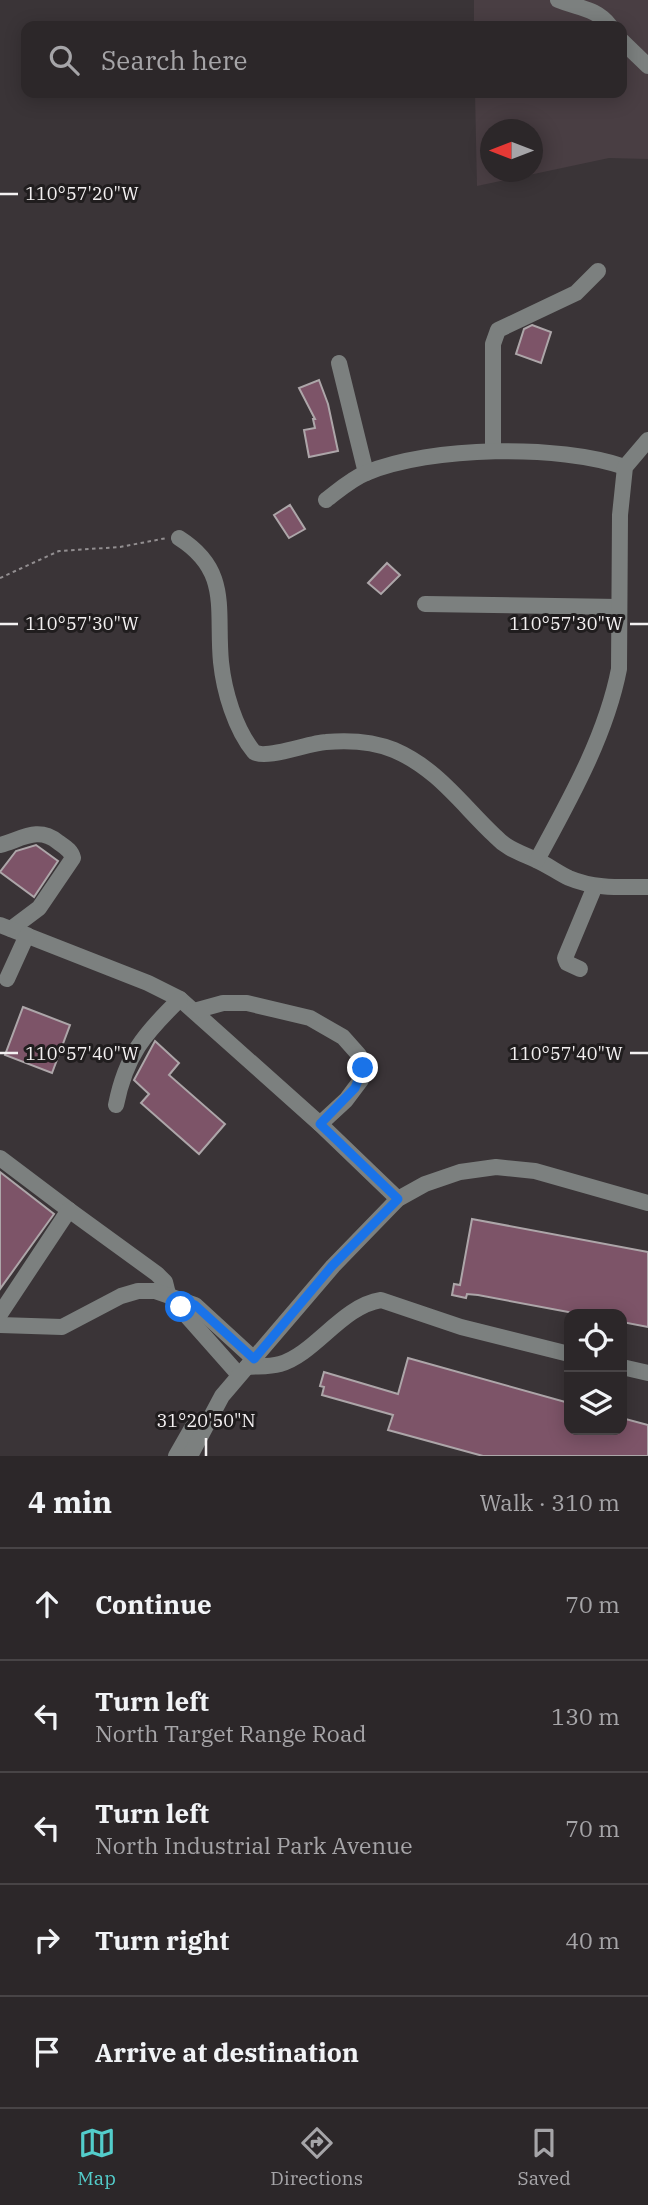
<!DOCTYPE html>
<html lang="en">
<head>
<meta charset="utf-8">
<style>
  :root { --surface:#2c2729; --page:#383335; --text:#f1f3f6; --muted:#a6a5a8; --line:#484446; --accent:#53cdcb }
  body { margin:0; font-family:"IBM Plex Serif",serif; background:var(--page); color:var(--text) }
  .controls { position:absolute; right:21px; bottom:21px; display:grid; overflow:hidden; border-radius:14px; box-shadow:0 4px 18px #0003 }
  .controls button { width:63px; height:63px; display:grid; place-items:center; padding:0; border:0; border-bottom:2px solid var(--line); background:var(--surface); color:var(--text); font:35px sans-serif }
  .compass { position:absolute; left:480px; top:119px; width:63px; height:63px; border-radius:50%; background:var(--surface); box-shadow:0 4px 18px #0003; rotate:270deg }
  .stop { position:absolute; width:21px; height:21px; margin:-16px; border:5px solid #1a73e8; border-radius:50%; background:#fff }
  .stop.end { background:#1a73e8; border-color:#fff; box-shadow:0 2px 7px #0008 }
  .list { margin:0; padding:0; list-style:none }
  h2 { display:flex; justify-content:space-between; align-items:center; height:91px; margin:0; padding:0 28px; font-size:30px }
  h2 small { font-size:23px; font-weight:400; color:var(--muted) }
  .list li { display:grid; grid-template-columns:46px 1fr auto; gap:21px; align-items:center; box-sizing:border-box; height:112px; padding:0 28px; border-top:2px solid var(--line) }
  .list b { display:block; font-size:26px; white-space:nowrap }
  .list p { margin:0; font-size:23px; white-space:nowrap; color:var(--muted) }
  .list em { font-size:23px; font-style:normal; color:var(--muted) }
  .icon { flex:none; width:38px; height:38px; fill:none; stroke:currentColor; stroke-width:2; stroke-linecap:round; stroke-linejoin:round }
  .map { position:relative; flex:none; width:648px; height:1456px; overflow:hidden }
  .search { position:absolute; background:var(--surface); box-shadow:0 4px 18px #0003; left:21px; right:21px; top:21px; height:77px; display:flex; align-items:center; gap:18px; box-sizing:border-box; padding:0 24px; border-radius:14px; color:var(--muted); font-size:26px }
  .sheet { height:651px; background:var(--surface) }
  nav { display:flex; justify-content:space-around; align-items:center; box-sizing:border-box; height:98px; border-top:2px solid var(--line); background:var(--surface); font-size:19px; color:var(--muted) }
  nav a { display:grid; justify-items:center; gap:4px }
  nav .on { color:var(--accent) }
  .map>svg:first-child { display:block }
</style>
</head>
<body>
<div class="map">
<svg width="648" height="1456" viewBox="0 0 648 1456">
  <rect width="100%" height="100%" fill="#3a3437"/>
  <path fill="#493e43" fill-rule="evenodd" d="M 474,0 L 648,0 L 648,159 L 609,158 L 477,186 L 475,93 L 622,93 L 622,26 L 474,26 ZM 490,130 L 532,130 L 532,172 L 490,172 Z"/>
  <g fill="#7d5468" stroke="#ada6a9" stroke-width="2">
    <path d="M 532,325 L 551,332 L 541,363 L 516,354 L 524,329 Z"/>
    <path d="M 319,380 L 328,404 L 338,451 L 309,457 L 304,430 L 315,428 L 313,419 L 315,419 L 299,388 Z"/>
    <path d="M 290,505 L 305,529 L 289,538 L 274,515 Z"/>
    <path d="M 387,563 L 400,575 L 381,594 L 368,583 Z"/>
    <path d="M 36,845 L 58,861 L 34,897 L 0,872 L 16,851 Z"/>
    <path d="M 23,1007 L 70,1025 L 52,1073 L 5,1055 Z"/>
    <path d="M 155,1041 L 179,1063 L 169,1075 L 225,1124 L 199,1154 L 141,1103 L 149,1094 L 134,1080 Z"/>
    <path d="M 0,1172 L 54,1214 L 0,1289 Z"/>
    <path d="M 472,1219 L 648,1252 L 648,1327 L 622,1322 L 622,1314 L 579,1314 L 478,1295 L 467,1294 L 466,1298 L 452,1295 L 454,1284 L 460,1285 Z"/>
    <path d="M 408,1358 L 569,1403 L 569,1430 L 622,1430 L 622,1418 L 648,1425 L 648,1456 L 483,1456 L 388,1430 L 393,1415 L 322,1395 L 324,1387 L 320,1386 L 324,1372 L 398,1394 Z"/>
  </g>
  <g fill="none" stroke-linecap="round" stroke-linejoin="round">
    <path stroke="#928e90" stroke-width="2" stroke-dasharray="3.5 3.5" stroke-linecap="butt" d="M 0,578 L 59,551 L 120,547 L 167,538"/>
    <g stroke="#7c807f" stroke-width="16">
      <path d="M 558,0 C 577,8 597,8 610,26"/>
      <path d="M 622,41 L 648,66"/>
      <path d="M 339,363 L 366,473"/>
      <path d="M 493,449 L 493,344 L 498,330 L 576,293 L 598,271"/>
      <path d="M 326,500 C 338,491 351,479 366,473 C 431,446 559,444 625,467"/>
      <path d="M 179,538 C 231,571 216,610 221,662 C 224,691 235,729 254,752 C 266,760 308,743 326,742 C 349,740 372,741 394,750 C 438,769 462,805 495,836 C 507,849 521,853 536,860 C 548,865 558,873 569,878 C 595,889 621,887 648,887"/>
      <path d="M 425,604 L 619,607"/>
      <path d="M 0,845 C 22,839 38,826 58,842 C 65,847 71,850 73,858 L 39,908 L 11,929"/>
      <path d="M 537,860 C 569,801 606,736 619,669 L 620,515 L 625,467 L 648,440"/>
      <path d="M 0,925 L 148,983 L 180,999 L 320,1124 L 398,1199"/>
      <path d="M 580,969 L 567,963 L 565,958 L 595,886"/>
      <path d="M 7,979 L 27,935"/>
      <path d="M 194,1011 L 223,1003 L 247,1003 L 310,1018 L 343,1037 L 359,1055 L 363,1068 L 361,1080 L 346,1100 L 320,1124"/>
      <path d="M 116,1105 C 126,1055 144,1034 180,999"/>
      <path d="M 0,1158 L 69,1210"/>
      <path d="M 178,1299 L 185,1314 L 239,1375"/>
      <path d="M 0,1314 L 69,1210 L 157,1274 L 165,1282 L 168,1294"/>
      <path d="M 0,1325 L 62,1327 L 121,1296 L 138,1291 L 155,1291 L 195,1305 L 254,1359"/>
      <path d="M 247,1367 C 258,1366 269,1367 280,1364 C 315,1354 342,1306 381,1300 L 461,1327 L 569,1354"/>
      <path d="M 622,1367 L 648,1373"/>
      <path d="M 176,1456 L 192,1428"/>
      <path d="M 190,1456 L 222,1396 L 333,1266 L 398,1199 L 425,1184 L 460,1172 L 496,1167 L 535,1171 L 648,1203"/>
    </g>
  </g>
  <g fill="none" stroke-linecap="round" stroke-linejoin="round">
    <path stroke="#1a73e8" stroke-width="9" d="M 181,1307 L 178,1299 L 195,1305 L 254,1359 L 332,1266 L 398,1199 L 320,1124 L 355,1088 L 363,1068"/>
  </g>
  <path fill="none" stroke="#f4f1f2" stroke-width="2.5" d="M 0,194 L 18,194M 0,624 L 18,624M 630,624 L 648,624M 0,1053 L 18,1053M 630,1053 L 648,1053M 206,1438 L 206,1456"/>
  <g font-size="18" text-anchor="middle" fill="#f4f1f2" stroke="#201d1e" stroke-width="6" stroke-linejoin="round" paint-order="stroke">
    <text x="82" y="200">110°57'20"W</text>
    <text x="566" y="630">110°57'30"W</text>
    <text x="82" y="630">110°57'30"W</text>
    <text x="82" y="1060">110°57'40"W</text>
    <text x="566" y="1060">110°57'40"W</text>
    <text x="206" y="1427">31°20'50"N</text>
  </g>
</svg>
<div class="controls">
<button><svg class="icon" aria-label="locate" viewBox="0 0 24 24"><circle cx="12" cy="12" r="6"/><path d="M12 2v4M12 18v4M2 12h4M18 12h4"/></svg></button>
<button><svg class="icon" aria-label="layers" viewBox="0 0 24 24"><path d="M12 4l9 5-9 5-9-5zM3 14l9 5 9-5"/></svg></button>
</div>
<svg class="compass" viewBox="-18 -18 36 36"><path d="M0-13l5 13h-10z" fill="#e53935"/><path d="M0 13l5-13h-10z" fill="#a6a5a8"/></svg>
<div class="stop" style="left:181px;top:1307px"></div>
<div class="stop end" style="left:363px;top:1068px"></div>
<div class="search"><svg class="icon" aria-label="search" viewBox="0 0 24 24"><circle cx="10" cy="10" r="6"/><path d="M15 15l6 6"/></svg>Search here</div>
</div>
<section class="sheet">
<h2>4 min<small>Walk · 310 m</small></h2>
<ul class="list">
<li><svg class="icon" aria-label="ahead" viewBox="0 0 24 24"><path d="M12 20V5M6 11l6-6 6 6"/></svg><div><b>Continue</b></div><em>70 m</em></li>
<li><svg class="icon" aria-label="left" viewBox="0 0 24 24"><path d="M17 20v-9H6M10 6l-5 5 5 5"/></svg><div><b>Turn left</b><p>North Target Range Road</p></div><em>130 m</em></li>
<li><svg class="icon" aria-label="left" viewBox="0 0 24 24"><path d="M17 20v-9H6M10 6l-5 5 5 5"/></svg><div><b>Turn left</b><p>North Industrial Park Avenue</p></div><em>70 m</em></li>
<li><svg class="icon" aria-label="right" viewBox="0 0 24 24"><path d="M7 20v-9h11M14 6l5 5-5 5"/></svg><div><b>Turn right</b></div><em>40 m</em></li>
<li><svg class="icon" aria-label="arrive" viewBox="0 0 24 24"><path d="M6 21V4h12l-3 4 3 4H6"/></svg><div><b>Arrive at destination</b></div></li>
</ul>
</section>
<nav>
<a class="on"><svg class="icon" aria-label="map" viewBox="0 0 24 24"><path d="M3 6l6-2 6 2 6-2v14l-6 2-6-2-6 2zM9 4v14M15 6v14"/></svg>Map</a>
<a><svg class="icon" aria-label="directions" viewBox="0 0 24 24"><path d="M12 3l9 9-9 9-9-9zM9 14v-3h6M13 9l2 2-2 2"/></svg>Directions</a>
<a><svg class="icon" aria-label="saved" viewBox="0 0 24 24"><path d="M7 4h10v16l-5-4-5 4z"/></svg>Saved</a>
</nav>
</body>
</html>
